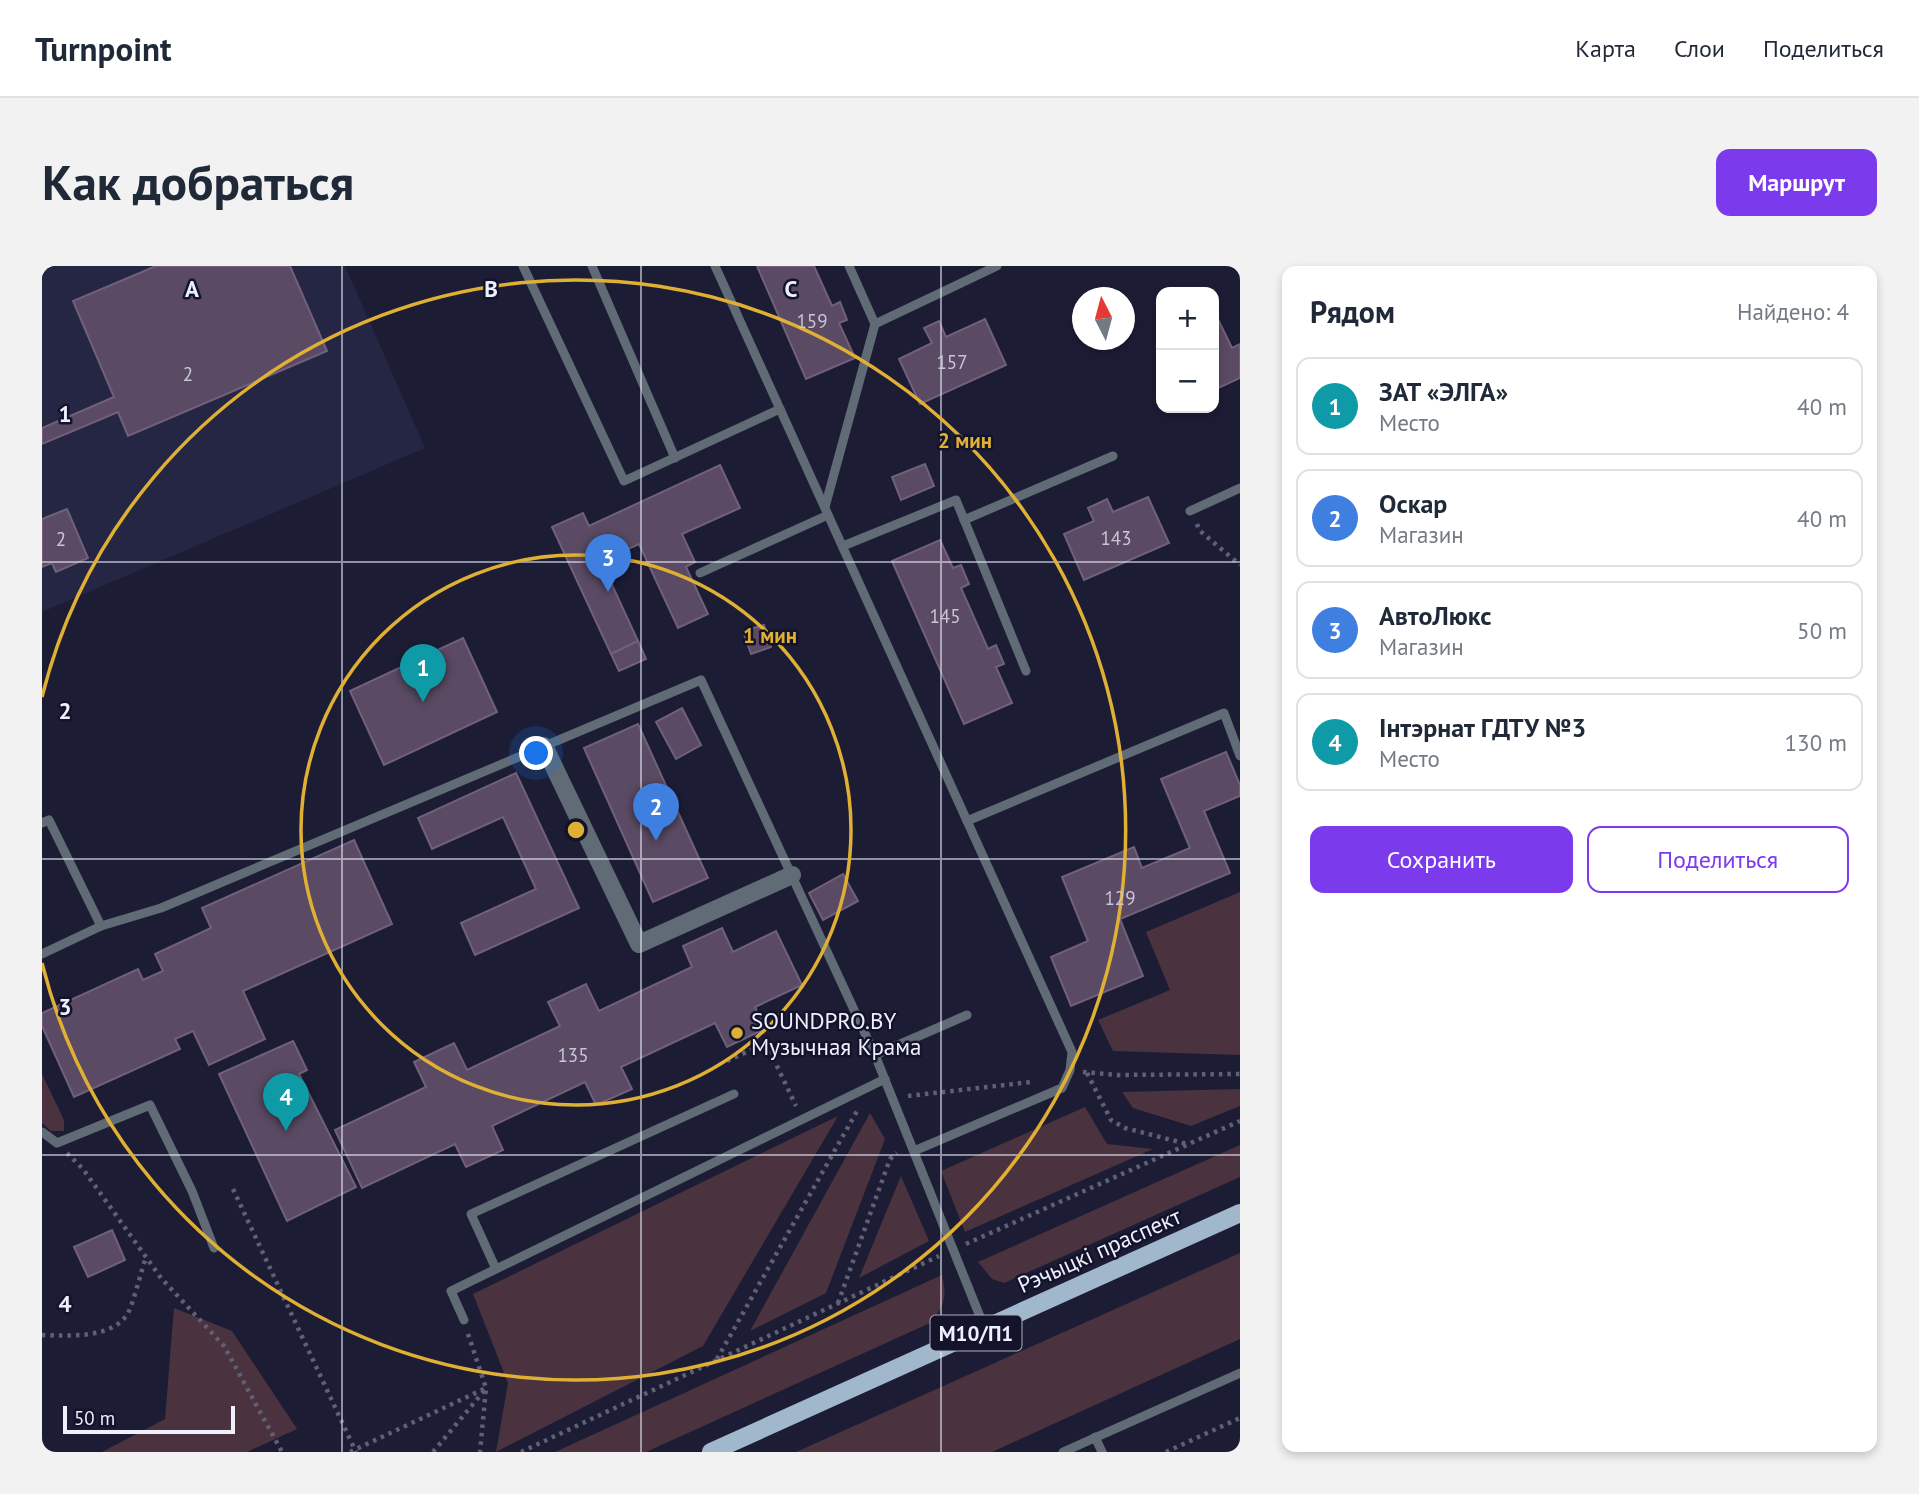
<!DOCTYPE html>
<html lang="ru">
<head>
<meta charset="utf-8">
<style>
  :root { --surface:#fff; --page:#f2f2f3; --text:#1f2937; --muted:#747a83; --line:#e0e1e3; --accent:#7c3aed }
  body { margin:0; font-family:"PT Sans",sans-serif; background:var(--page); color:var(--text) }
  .controls { position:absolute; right:21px; top:21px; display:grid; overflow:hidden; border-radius:14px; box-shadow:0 4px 10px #0003 }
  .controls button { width:63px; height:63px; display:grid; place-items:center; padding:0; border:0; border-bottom:2px solid var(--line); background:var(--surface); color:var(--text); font:35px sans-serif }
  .compass { position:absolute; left:1030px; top:21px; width:63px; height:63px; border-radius:50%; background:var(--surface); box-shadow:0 4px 10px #0003; rotate:354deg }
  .scale { position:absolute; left:21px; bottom:18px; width:172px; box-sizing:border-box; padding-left:7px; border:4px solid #eef0fd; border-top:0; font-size:19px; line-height:24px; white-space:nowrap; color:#eef0fd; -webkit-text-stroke:5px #13142b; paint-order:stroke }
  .you { position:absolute; left:495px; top:488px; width:24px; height:24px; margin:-18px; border:5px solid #fff; border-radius:50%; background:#1a73e8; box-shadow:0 0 0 10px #1a73e833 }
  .badge { display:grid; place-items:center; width:46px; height:46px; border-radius:50%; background:var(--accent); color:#fff; font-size:23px; font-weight:700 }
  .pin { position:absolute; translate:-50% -58px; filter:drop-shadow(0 2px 4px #0008) }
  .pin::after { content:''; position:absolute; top:37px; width:24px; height:21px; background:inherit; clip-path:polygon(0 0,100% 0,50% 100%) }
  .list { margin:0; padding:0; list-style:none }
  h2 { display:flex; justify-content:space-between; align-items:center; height:91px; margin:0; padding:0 28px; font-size:30px }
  h2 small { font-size:23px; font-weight:400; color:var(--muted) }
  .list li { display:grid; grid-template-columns:46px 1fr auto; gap:21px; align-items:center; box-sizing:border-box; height:98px; margin:0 14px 14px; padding:0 14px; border:2px solid var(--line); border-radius:14px }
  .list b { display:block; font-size:26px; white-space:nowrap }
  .list p { margin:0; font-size:23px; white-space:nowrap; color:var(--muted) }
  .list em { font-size:23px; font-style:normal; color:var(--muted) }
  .actions { display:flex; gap:14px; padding:21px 28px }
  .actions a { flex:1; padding:16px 0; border:2px solid var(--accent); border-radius:14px; text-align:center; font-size:24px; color:var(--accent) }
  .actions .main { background:var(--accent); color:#fff }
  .map { position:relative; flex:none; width:1198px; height:1186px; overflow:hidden; border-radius:14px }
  header { display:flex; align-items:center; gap:42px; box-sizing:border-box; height:98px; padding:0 35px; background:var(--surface); border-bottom:2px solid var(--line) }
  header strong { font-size:33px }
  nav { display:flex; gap:38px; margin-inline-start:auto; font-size:24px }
  .intro { display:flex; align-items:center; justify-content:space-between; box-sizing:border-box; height:168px; padding:0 42px }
  h1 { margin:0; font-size:49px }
  .button { padding:18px 32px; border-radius:14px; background:var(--accent); color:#fff; font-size:24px; font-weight:700 }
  main { display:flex; gap:42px; padding:0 42px }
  aside { flex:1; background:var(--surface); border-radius:14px; box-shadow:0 4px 10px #0003 }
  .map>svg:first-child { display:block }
</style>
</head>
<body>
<header>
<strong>Turnpoint</strong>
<nav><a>Карта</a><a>Слои</a><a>Поделиться</a></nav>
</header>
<div class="intro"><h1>Как добраться</h1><a class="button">Маршрут</a></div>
<main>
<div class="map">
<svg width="1198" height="1186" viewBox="0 0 1198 1186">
  <rect width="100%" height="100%" fill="#1c1d35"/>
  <path fill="#242644" d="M 0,0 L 303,0 L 383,182 L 0,346 Z"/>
  <g fill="#4a323f">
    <path d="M 1198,626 L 1198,789 L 1071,785 L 1056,754 L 1128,724 L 1104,666 Z"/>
    <path d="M 0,808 L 22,854 L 22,865 L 9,865 L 0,857 Z"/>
    <path d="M 1198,823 L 1198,840 L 1149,860 L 1091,842 L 1080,826 Z"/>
    <path d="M 1043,841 L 1065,878 L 1111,883 L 923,966 L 899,905 Z"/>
    <path d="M 828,847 L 843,873 L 784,1027 L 708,1065 Z"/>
    <path d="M 796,850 L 661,1080 L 454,1186 L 466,1117 L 431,1028 Z"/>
    <path d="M 1198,879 L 1198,911 L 962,1017 L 950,1013 L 936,996 Z"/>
    <path d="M 859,910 L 887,975 L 817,1012 Z"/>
    <path d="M 1198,987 L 1198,1073 L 950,1186 L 754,1186 Z"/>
    <path d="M 900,1009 C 905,1031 903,1040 888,1057 L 604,1186 L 513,1186 Z"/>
    <path d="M 132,1042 L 190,1065 L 255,1163 L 205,1186 L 60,1186 L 123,1153 Z"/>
  </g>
  <g fill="#5a4a64" stroke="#71607b" stroke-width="2">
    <path d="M 114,0 L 248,0 L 285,85 L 86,170 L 76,146 L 0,178 L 0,162 L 72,131 L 31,35 Z"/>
    <path d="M 715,0 L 772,0 L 790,40 L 798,36 L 805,54 L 797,57 L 813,92 L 764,113 Z"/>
    <path d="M 1172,45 L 1190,82 L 1198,78 L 1198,112 L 1172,124 Z"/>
    <path d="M 943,53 L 964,99 L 878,138 L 857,93 L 890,77 L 882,62 L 897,55 L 904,71 Z"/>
    <path d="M 883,198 L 892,220 L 859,234 L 850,211 Z"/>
    <path d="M 678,199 L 698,242 L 640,268 L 653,296 L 644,301 L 666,348 L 636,362 L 597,278 L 559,295 L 596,375 L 569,388 L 510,261 L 541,247 L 547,260 Z"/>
    <path d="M 1106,231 L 1127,277 L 1042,314 L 1022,268 L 1052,255 L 1046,242 L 1065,233 L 1071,246 Z"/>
    <path d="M 25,243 L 46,292 L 14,306 L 10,297 L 0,301 L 0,253 Z"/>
    <path d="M 898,274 L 911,302 L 919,299 L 927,318 L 919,322 L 946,383 L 954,379 L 962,398 L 954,401 L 970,437 L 922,458 L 850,295 Z"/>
    <path d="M 722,359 L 729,381 L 709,388 L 701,365 Z"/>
    <path d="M 421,372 L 455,446 L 342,499 L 308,425 Z"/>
    <path d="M 596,375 L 604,393 L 577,405 L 569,388 Z"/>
    <path d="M 640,442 L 659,479 L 634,493 L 614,456 Z"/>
    <path d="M 596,458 L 666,612 L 611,636 L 542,482 Z"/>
    <path d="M 1184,486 L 1198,519 L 1198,530 L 1162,545 L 1188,607 L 1078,653 L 1101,710 L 1029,740 L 1009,691 L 1046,675 L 1020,611 L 1092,581 L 1100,602 L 1148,582 L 1119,513 Z"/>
    <path d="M 474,507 L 537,642 L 433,689 L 419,657 L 494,623 L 461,551 L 390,583 L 376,552 Z"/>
    <path d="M 312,574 L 350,658 L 201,725 L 223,773 L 167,799 L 151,765 L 133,773 L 138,783 L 32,831 L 0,760 L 0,747 L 96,703 L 101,714 L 121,705 L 113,688 L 169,662 L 160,642 Z"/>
    <path d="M 801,608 L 816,635 L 781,654 L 767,627 Z"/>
    <path d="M 680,662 L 691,686 L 734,665 L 760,719 L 713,741 L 723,763 L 685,781 L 673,757 L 579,801 L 590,823 L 554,839 L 543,816 L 450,860 L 461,884 L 424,901 L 413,878 L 320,922 L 293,864 L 384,821 L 372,796 L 412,777 L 425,804 L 518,760 L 506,736 L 544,718 L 557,745 L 650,701 L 641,680 Z"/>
    <path d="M 251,775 L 265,804 L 257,808 L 314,921 L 245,955 L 177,808 Z"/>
    <path d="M 70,964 L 83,994 L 46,1011 L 32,981 Z"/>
  </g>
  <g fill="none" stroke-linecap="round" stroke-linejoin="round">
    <g stroke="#5f6075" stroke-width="4.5" stroke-dasharray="3.5 5" stroke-linecap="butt">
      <path d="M 1155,258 L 1157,264 L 1198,299"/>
      <path d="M 685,795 L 724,777 L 754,840"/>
      <path d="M 1041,806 L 1076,809 L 1198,808"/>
      <path d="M 1045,807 L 1069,854 L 1083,862 L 1145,878"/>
      <path d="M 866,830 L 989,816"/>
      <path d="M 25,887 L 41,903 L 119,1012 L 182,1080 L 240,1186"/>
      <path d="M 191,923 L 314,1186"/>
      <path d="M 924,978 L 1198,855"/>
      <path d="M 796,1037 L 848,893 L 855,887"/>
      <path d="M 426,1068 L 444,1122 L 438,1186"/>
      <path d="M 0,1069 C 26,1070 74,1073 87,1045 C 94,1028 98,1009 104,991"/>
      <path d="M 675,1093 L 815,845"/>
      <path d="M 308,1186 L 444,1122"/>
      <path d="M 391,1186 L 442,1125"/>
      <path d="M 479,1186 L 897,990"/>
      <path d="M 1124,1186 L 1198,1152"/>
    </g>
    <g stroke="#606b75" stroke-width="9">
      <path d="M 481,0 L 582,215 L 738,143"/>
      <path d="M 550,0 L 633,192"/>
      <path d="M 673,0 L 1030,786 L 1028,804 L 1020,822 L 872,885"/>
      <path d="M 807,0 L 833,58"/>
      <path d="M 783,241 L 833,58 L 955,0"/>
      <path d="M 1148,245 L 1198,222"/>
      <path d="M 922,254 L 1071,190"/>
      <path d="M 801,280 L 914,234 L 984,405"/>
      <path d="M 658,307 L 786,249"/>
      <path d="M 925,555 L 1182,447 L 1198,490"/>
      <path d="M 0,557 L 7,554 L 59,660 L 0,688"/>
      <path d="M 59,660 L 119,642 L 659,414 L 833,789 L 943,1063"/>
      <path d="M 833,789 L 925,749"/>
      <path d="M 0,866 L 15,877 L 108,839 L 150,925 L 172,982"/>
      <path d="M 454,1003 L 429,948 L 692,828"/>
      <path d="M 422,1054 L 409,1025 L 843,813"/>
      <path d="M 1053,1171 L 1060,1186"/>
      <path d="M 1021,1186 L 1198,1107"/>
    </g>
    <path stroke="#606b75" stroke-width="18" d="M 502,480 L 597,678 L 750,609"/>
    <path stroke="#a0b7cc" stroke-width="18" d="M 669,1186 L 1198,947"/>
  </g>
  <path fill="none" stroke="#eef0fd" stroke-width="2" stroke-opacity="0.55" d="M 300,0 L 300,1186M 599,0 L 599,1186M 899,0 L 899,1186M 0,296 L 1198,296M 0,593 L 1198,593M 0,889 L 1198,889"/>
  <g fill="none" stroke="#e0b034" stroke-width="3.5">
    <circle cx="534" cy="564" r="275"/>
    <path d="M0 431A550 550 0 1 1 0 697"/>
  </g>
  <circle fill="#e0b034" stroke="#13142b" stroke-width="2.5" cx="695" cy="767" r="7"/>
  <g text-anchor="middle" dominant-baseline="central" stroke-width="5" stroke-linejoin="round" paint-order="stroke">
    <g font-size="19" fill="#c9c6d7">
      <text x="770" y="55">159</text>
      <text x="910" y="96">157</text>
      <text x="146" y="108">2</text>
      <text x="1074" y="272">143</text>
      <text x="19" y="273">2</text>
      <text x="903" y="350">145</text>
      <text x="1078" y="632">129</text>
      <text x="531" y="789">135</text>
    </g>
    <rect fill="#13142b" stroke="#acaebe" stroke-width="2" x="888.5" y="1049.5" width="91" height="35" rx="5"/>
    <g font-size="21" font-weight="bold" fill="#eef0fd">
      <text x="934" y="1067">М10/П1</text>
    </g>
    <g font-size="23" fill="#eef0fd" stroke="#13142b" text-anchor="start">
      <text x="709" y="754">SOUNDPRO.BY<tspan x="709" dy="26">Музычная Крама</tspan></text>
    </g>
    <g font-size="23" fill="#eef0fd" stroke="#13142b">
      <text transform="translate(1057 984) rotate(-24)">Рэчыцкі праспект</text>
    </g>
  </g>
  <g font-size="23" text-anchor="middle" font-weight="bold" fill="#eef0fd" stroke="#13142b" stroke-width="5" stroke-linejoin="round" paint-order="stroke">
    <text x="150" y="31">A</text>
    <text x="449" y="31">B</text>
    <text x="749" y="31">C</text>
    <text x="23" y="156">1</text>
    <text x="23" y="453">2</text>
    <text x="23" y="749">3</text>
    <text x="23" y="1046">4</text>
  </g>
  <circle cx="534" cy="564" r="10" fill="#e0b034" stroke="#13142b" stroke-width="3.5"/>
  <g font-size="21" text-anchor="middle" font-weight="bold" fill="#e0b034" stroke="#13142b" stroke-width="5" stroke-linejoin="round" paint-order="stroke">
    <text x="923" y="182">2 мин</text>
    <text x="728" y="377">1 мин</text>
  </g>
</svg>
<div class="controls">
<button>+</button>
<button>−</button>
</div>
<svg class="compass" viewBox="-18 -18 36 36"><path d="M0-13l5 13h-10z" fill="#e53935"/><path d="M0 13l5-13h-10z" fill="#747a83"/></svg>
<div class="scale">50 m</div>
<div class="you"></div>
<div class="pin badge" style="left:381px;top:436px;background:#0f9aa8">1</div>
<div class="pin badge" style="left:614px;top:575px;background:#3f7fe0">2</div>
<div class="pin badge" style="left:566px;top:326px;background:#3f7fe0">3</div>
<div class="pin badge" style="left:244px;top:865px;background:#0f9aa8">4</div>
</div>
<aside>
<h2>Рядом<small>Найдено: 4</small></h2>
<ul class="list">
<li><span class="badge" style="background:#0f9aa8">1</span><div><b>ЗАТ «ЭЛГА»</b><p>Место</p></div><em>40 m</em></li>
<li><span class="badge" style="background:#3f7fe0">2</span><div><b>Оскар</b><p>Магазин</p></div><em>40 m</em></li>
<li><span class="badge" style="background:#3f7fe0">3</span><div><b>АвтоЛюкс</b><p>Магазин</p></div><em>50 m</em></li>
<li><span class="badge" style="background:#0f9aa8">4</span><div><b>Інтэрнат ГДТУ №3</b><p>Место</p></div><em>130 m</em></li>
</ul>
<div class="actions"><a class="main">Сохранить</a><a>Поделиться</a></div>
</aside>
</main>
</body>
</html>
